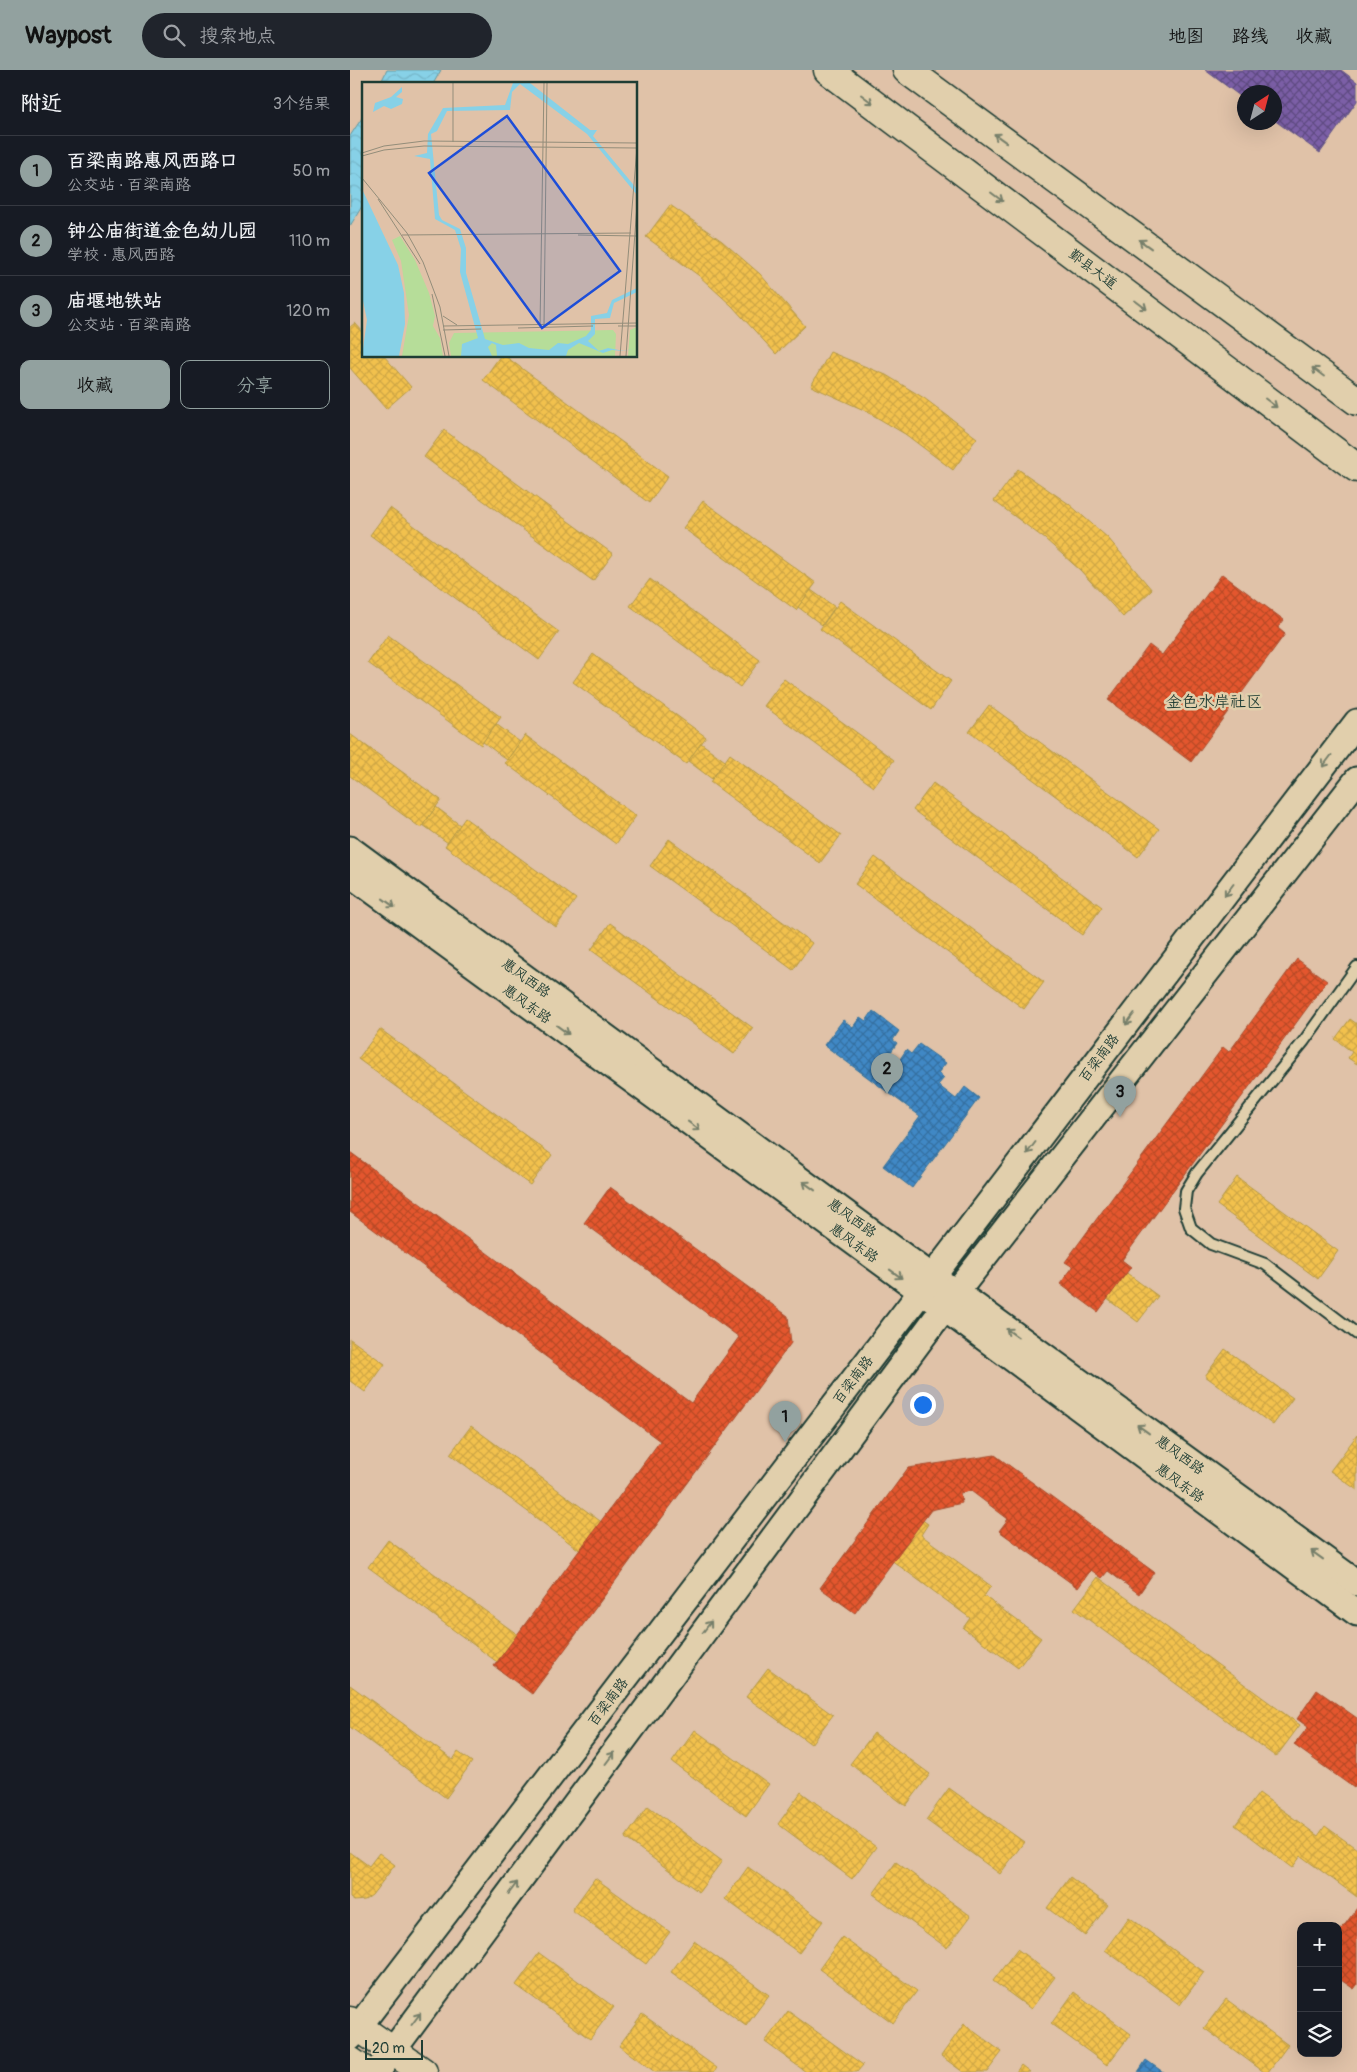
<!DOCTYPE html>
<html lang="zh">
<head>
<meta charset="utf-8">
<style>
  :root { --surface:#171b24; --page:#20242c; --text:#f1f3f6; --muted:#9ea1a6; --line:#363941; --accent:#92a19f }
  body { margin:0; font-family:Pangolin,"LXGW WenKai TC",sans-serif; background:var(--page); color:var(--text) }
  .controls { position:absolute; right:15px; bottom:15px; display:grid; overflow:hidden; border-radius:10px; box-shadow:0 5px 20px #0002 }
  .controls button { width:45px; height:45px; display:grid; place-items:center; padding:0; border:0; border-bottom:1px solid var(--line); background:var(--surface); color:var(--text); font:25px sans-serif }
  .compass { position:absolute; left:887px; top:15px; width:45px; height:45px; border-radius:50%; background:var(--surface); box-shadow:0 5px 20px #0002; rotate:36deg }
  .scale { position:absolute; left:15px; bottom:12px; width:58px; box-sizing:border-box; padding-left:5px; border:2px solid #1f3d34; border-top:0; font-size:14px; line-height:18px; white-space:nowrap; color:#1f3d34; -webkit-text-stroke:4px #e1cfac; paint-order:stroke }
  .you { position:absolute; left:572px; top:1334px; width:18px; height:18px; margin:-12px; border:4px solid #fff; border-radius:50%; background:#1a73e8; box-shadow:0 0 0 8px #1a73e833 }
  .badge { display:grid; place-items:center; width:32px; height:32px; border-radius:50%; background:var(--accent); color:#111; font-size:16px; font-weight:700 }
  .pin { position:absolute; translate:-50% -41px; filter:drop-shadow(0 1px 2px #0008) }
  .pin::after { content:''; position:absolute; top:26px; width:18px; height:15px; background:inherit; clip-path:polygon(0 0,100% 0,50% 100%) }
  .list { margin:0; padding:0; list-style:none }
  h2 { display:flex; justify-content:space-between; align-items:center; height:65px; margin:0; padding:0 20px; font-size:21px }
  h2 small { font-size:16px; font-weight:400; color:var(--muted) }
  .list li { display:grid; grid-template-columns:32px 1fr auto; gap:15px; align-items:center; box-sizing:border-box; height:70px; padding:0 20px; border-top:1px solid var(--line) }
  .list b { display:block; font-size:19px; white-space:nowrap }
  .list p { margin:0; font-size:16px; white-space:nowrap; color:var(--muted) }
  .list em { font-size:16px; font-style:normal; color:var(--muted) }
  .actions { display:flex; gap:10px; padding:15px 20px }
  .actions a { flex:1; padding:11px 0; border:1px solid var(--accent); border-radius:10px; text-align:center; font-size:18px; color:var(--accent) }
  .actions .main { background:var(--accent); color:#111 }
  .icon { flex:none; width:28px; height:28px; fill:none; stroke:currentColor; stroke-width:2; stroke-linecap:round; stroke-linejoin:round }
  .map { position:relative; flex:none; width:1007px; height:2002px; overflow:hidden }
  header { display:flex; align-items:center; gap:30px; box-sizing:border-box; height:70px; padding:0 25px; background:var(--accent); color:#111 }
  header strong { font-size:24px }
  nav { display:flex; gap:28px; margin-inline-start:auto; font-size:18px }
  .search { width:350px; height:45px; background:var(--page); display:flex; align-items:center; gap:12px; box-sizing:border-box; padding:0 18px; border-radius:28px; color:var(--muted); font-size:19px }
  main { display:flex }
  aside { flex:1; background:var(--surface) }
  .map>svg:first-child { display:block }
</style>
</head>
<body>
<header>
<strong>Waypost</strong>
<div class="search"><svg class="icon" aria-label="search" viewBox="0 0 24 24"><circle cx="10" cy="10" r="6"/><path d="M15 15l6 6"/></svg>搜索地点</div>
<nav><a>地图</a><a>路线</a><a>收藏</a></nav>
</header>
<main>
<aside>
<h2>附近<small>3个结果</small></h2>
<ul class="list">
<li><span class="badge">1</span><div><b>百梁南路惠风西路口</b><p>公交站 · 百梁南路</p></div><em>50 m</em></li>
<li><span class="badge">2</span><div><b>钟公庙街道金色幼儿园</b><p>学校 · 惠风西路</p></div><em>110 m</em></li>
<li><span class="badge">3</span><div><b>庙堰地铁站</b><p>公交站 · 百梁南路</p></div><em>120 m</em></li>
</ul>
<div class="actions"><a class="main">收藏</a><a>分享</a></div>
</aside>
<div class="map">
<svg width="1007" height="2002" viewBox="0 0 1007 2002">
  <defs>
    <pattern id="water-waves" width="16" height="10" patternUnits="userSpaceOnUse" patternTransform="scale(1.25)"><rect width="16" height="10" fill="#87d1e7"/><path d="M0 5q4-4 8 0t8 0" fill="none" stroke="#74b4c7"/></pattern>
    <pattern id="homes-cross-hatch" width="8" height="8" patternUnits="userSpaceOnUse" patternTransform="scale(1.25)"><rect width="8" height="8" fill="#f2c14e"/><path d="M0 0l8 8M0 8l8-8" fill="none" stroke="#cfa745"/></pattern>
    <pattern id="shops-cross-hatch" width="8" height="8" patternUnits="userSpaceOnUse" patternTransform="scale(1.25)"><rect width="8" height="8" fill="#e4572e"/><path d="M0 0l8 8M0 8l8-8" fill="none" stroke="#b84928"/></pattern>
    <pattern id="offices-cross-hatch" width="8" height="8" patternUnits="userSpaceOnUse" patternTransform="scale(1.25)"><rect width="8" height="8" fill="#7b5ea7"/><path d="M0 0l8 8M0 8l8-8" fill="none" stroke="#5e4b81"/></pattern>
    <pattern id="schools-cross-hatch" width="8" height="8" patternUnits="userSpaceOnUse" patternTransform="scale(1.25)"><rect width="8" height="8" fill="#3f88c5"/><path d="M0 0l8 8M0 8l8-8" fill="none" stroke="#3470a1"/></pattern>
  </defs>
  <rect width="100%" height="100%" fill="#e0c2a8"/>
  <filter id="ink" filterUnits="userSpaceOnUse"><feTurbulence type="fractalNoise" baseFrequency=".02" numOctaves="2"/><feDisplacementMap in="SourceGraphic" scale="10" xChannelSelector="R" yChannelSelector="G"/><feConvolveMatrix kernelMatrix="1 2 1 2 8 2 1 2 1" color-interpolation-filters="sRGB"/></filter>
  <g filter="url(#ink)">
    <g fill="url(#water-waves)" stroke="#5d969f">
      <path d="M 37,0 L 91,0 L 83,14 L 30,14 Z"/>
      <path d="M 14,45 L 14,133 L 0,156 L 0,66 Z"/>
    </g>
    <g fill="url(#homes-cross-hatch)" stroke="#b39946">
      <path d="M 320,135 L 372,171 L 410,204 L 455,256 L 426,284 L 382,236 L 348,205 L 296,167 Z"/>
      <path d="M 5,253 L 14,263 L 14,286 L 34,286 L 61,317 L 36,339 L 0,298 L 0,257 Z"/>
      <path d="M 480,282 L 536,305 L 574,328 L 627,368 L 603,400 L 555,364 L 516,341 L 461,316 Z"/>
      <path d="M 150,286 L 155,286 L 318,406 L 299,433 L 133,310 Z"/>
      <path d="M 94,360 L 263,484 L 243,511 L 74,387 Z"/>
      <path d="M 668,399 L 719,434 L 758,468 L 802,520 L 773,547 L 730,500 L 695,469 L 644,431 Z"/>
      <path d="M 353,431 L 466,513 L 446,540 L 333,458 Z"/>
      <path d="M 40,438 L 209,562 L 189,590 L 20,465 Z"/>
      <path d="M 300,509 L 410,590 L 390,617 L 280,536 Z"/>
      <path d="M 461,520 L 485,537 L 472,555 L 448,537 Z"/>
      <path d="M 490,531 L 601,611 L 581,640 L 470,559 Z"/>
      <path d="M 38,565 L 151,647 L 131,675 L 18,593 Z"/>
      <path d="M 243,584 L 356,667 L 336,694 L 223,612 Z"/>
      <path d="M 434,609 L 544,690 L 524,717 L 414,636 Z"/>
      <path d="M 639,635 L 809,759 L 788,787 L 619,662 Z"/>
      <path d="M 146,654 L 170,672 L 157,690 L 133,672 Z"/>
      <path d="M 0,664 L 91,730 L 71,758 L 0,706 Z"/>
      <path d="M 175,665 L 286,746 L 266,774 L 155,693 Z"/>
      <path d="M 351,673 L 375,691 L 362,709 L 338,691 Z"/>
      <path d="M 380,684 L 491,765 L 470,793 L 360,712 Z"/>
      <path d="M 583,713 L 752,837 L 732,865 L 563,740 Z"/>
      <path d="M 86,737 L 110,755 L 98,773 L 73,755 Z"/>
      <path d="M 115,748 L 226,829 L 206,857 L 95,776 Z"/>
      <path d="M 319,769 L 462,873 L 443,900 L 300,796 Z"/>
      <path d="M 525,787 L 694,912 L 674,939 L 505,814 Z"/>
      <path d="M 260,853 L 403,958 L 384,984 L 241,880 Z"/>
      <path d="M 1000,949 L 1007,954 L 1007,994 L 998,988 L 1002,982 L 985,969 Z"/>
      <path d="M 30,959 L 202,1085 L 180,1115 L 8,989 Z"/>
      <path d="M 0,1091 L 139,1193 L 117,1223 L 0,1138 Z"/>
      <path d="M 887,1107 L 988,1181 L 968,1209 L 867,1135 Z"/>
      <path d="M 268,1131 L 435,1253 L 414,1282 L 247,1160 Z"/>
      <path d="M 740,1176 L 808,1226 L 788,1252 L 721,1202 Z"/>
      <path d="M 198,1231 L 370,1358 L 345,1392 L 173,1265 Z"/>
      <path d="M 0,1269 L 35,1294 L 15,1322 L 0,1311 Z"/>
      <path d="M 875,1279 L 943,1328 L 923,1355 L 855,1306 Z"/>
      <path d="M 121,1356 L 280,1473 L 259,1502 L 100,1384 Z"/>
      <path d="M 1007,1365 L 1007,1420 L 980,1401 Z"/>
      <path d="M 554,1437 L 578,1454 L 571,1465 L 641,1516 L 634,1526 L 691,1568 L 668,1598 L 613,1558 L 620,1548 L 529,1481 L 540,1466 L 535,1463 Z"/>
      <path d="M 38,1470 L 197,1586 L 177,1614 L 18,1497 Z"/>
      <path d="M 748,1507 L 950,1655 L 926,1687 L 724,1539 Z"/>
      <path d="M 418,1598 L 483,1645 L 461,1674 L 396,1627 Z"/>
      <path d="M 0,1615 L 103,1690 L 108,1682 L 122,1692 L 96,1728 L 0,1657 Z"/>
      <path d="M 345,1660 L 419,1714 L 396,1746 L 322,1692 Z"/>
      <path d="M 524,1663 L 580,1704 L 556,1736 L 500,1694 Z"/>
      <path d="M 599,1718 L 674,1772 L 650,1804 L 576,1750 Z"/>
      <path d="M 451,1722 L 526,1777 L 502,1809 L 428,1754 Z"/>
      <path d="M 909,1723 L 968,1766 L 975,1756 L 1007,1779 L 1007,1827 L 951,1786 L 942,1798 L 885,1755 Z"/>
      <path d="M 298,1736 L 372,1791 L 349,1822 L 275,1768 Z"/>
      <path d="M 0,1782 L 19,1796 L 29,1783 L 45,1795 L 22,1825 L 15,1830 L 4,1831 L 0,1828 Z"/>
      <path d="M 546,1792 L 621,1846 L 597,1878 L 523,1824 Z"/>
      <path d="M 398,1797 L 473,1851 L 449,1883 L 375,1829 Z"/>
      <path d="M 720,1807 L 758,1835 L 735,1866 L 697,1838 Z"/>
      <path d="M 245,1808 L 320,1862 L 296,1894 L 222,1840 Z"/>
      <path d="M 779,1847 L 854,1902 L 830,1935 L 755,1880 Z"/>
      <path d="M 492,1867 L 567,1921 L 543,1953 L 469,1899 Z"/>
      <path d="M 344,1871 L 419,1925 L 396,1956 L 321,1902 Z"/>
      <path d="M 667,1879 L 705,1907 L 681,1939 L 643,1911 Z"/>
      <path d="M 189,1883 L 264,1937 L 240,1969 L 166,1915 Z"/>
      <path d="M 724,1922 L 781,1964 L 757,1995 L 701,1954 Z"/>
      <path d="M 876,1929 L 938,1975 L 918,2002 L 914,2002 L 854,1958 Z"/>
      <path d="M 438,1941 L 513,1995 L 507,2002 L 456,2002 L 415,1972 Z"/>
      <path d="M 292,1944 L 367,1998 L 364,2002 L 305,2002 L 269,1976 Z"/>
      <path d="M 614,1954 L 652,1982 L 637,2002 L 613,2002 L 591,1986 Z"/>
      <path d="M 671,1995 L 680,2002 L 666,2002 Z"/>
    </g>
    <g fill="url(#shops-cross-hatch)" stroke="#a94f30">
      <path d="M 872,504 L 934,550 L 928,558 L 935,564 L 841,692 L 758,630 L 799,575 L 812,585 Z"/>
      <path d="M 947,889 L 977,911 L 772,1190 L 781,1197 L 748,1242 L 710,1214 L 723,1197 L 715,1192 L 873,977 L 879,982 Z"/>
      <path d="M 0,1082 L 341,1333 L 389,1267 L 234,1153 L 260,1117 L 438,1246 L 441,1273 L 182,1624 L 144,1596 L 310,1371 L 0,1142 Z"/>
      <path d="M 645,1385 L 804,1502 L 789,1524 L 758,1501 L 752,1508 L 741,1500 L 728,1518 L 649,1461 L 658,1449 L 621,1421 L 610,1423 L 612,1433 L 581,1440 L 505,1543 L 470,1518 L 558,1398 Z"/>
      <path d="M 967,1620 L 1007,1648 L 1007,1715 L 1004,1718 L 944,1675 L 958,1657 L 947,1649 Z"/>
      <path d="M 1007,1838 L 1007,1915 L 1004,1919 L 988,1908 L 988,1864 Z"/>
    </g>
    <path fill="url(#offices-cross-hatch)" stroke="#5f5484" d="M 855,0 L 991,0 L 1007,12 L 1007,31 L 970,83 L 924,50 L 924,22 L 894,22 L 894,29 Z"/>
    <g fill="url(#schools-cross-hatch)" stroke="#35729a">
      <path d="M 523,941 L 549,961 L 543,970 L 547,973 L 535,991 L 544,998 L 556,980 L 561,984 L 569,974 L 596,993 L 588,1003 L 594,1008 L 588,1015 L 606,1029 L 615,1017 L 629,1028 L 562,1118 L 533,1096 L 570,1046 L 474,975 L 493,950 L 503,957 L 510,947 L 516,951 Z"/>
      <path d="M 796,1990 L 813,2002 L 788,2002 Z"/>
    </g>
    <g fill="none" stroke-linecap="round" stroke-linejoin="round">
      <defs>
        <path id="service" d="M 1007,897 L 954,971 L 847,1103 L 836,1121 L 834,1138 L 841,1158 L 861,1174 L 915,1194 L 1007,1264"/>
        <g id="tertiary">
          <path d="M 0,779 L 582,1207 L 606,1222 L 1007,1513"/>
          <path d="M 0,804 L 594,1238 L 1007,1543"/>
          <path d="M 0,1968 L 1007,652"/>
          <path d="M 27,2002 L 594,1238 L 1007,710"/>
        </g>
        <g id="secondary">
          <path d="M 0,1951 L 73,2002"/>
          <path d="M 0,1991 L 16,2002"/>
        </g>
        <g id="primary">
          <path d="M 478,0 L 1007,398"/>
          <path d="M 557,0 L 1007,331"/>
        </g>
      </defs>
      <use href="#service" stroke="#1f3d34" stroke-width="14"/>
      <use href="#tertiary" stroke="#1f3d34" stroke-width="29"/>
      <use href="#secondary" stroke="#1f3d34" stroke-width="31"/>
      <use href="#primary" stroke="#1f3d34" stroke-width="31"/>
      <use href="#service" stroke="#e1cfac" stroke-width="10"/>
      <use href="#tertiary" stroke="#e1cfac" stroke-width="25"/>
      <use href="#secondary" stroke="#e1cfac" stroke-width="28"/>
      <use href="#primary" stroke="#e1cfac" stroke-width="28"/>
    </g>
    <defs><path id="oneway-shaft" d="M-6 0H5M1.5-3L5.5 0L1.5 3" fill="none" stroke-width="1.6" stroke-linecap="round" stroke-linejoin="round" transform="scale(1.25)"/></defs>
    <g stroke="#767f6a">
      <use href="#oneway-shaft" transform="translate(517 29) rotate(37)"/>
      <use href="#oneway-shaft" transform="translate(650 68) rotate(-144)"/>
      <use href="#oneway-shaft" transform="translate(647 127) rotate(37)"/>
      <use href="#oneway-shaft" transform="translate(795 174) rotate(-144)"/>
      <use href="#oneway-shaft" transform="translate(791 235) rotate(37)"/>
      <use href="#oneway-shaft" transform="translate(968 302) rotate(-143)"/>
      <use href="#oneway-shaft" transform="translate(921 333) rotate(37)"/>
      <use href="#oneway-shaft" transform="translate(977 691) rotate(127)"/>
      <use href="#oneway-shaft" transform="translate(879 820) rotate(127)"/>
      <use href="#oneway-shaft" transform="translate(39 833) rotate(36)"/>
      <use href="#oneway-shaft" transform="translate(780 949) rotate(127)"/>
      <use href="#oneway-shaft" transform="translate(213 960) rotate(36)"/>
      <use href="#oneway-shaft" transform="translate(344 1056) rotate(36)"/>
      <use href="#oneway-shaft" transform="translate(681 1078) rotate(127)"/>
      <use href="#oneway-shaft" transform="translate(459 1116) rotate(-144)"/>
      <use href="#oneway-shaft" transform="translate(546 1204) rotate(36)"/>
      <use href="#oneway-shaft" transform="translate(662 1263) rotate(-144)"/>
      <use href="#oneway-shaft" transform="translate(793 1359) rotate(-144)"/>
      <use href="#oneway-shaft" transform="translate(967 1485) rotate(-144)"/>
      <use href="#oneway-shaft" transform="translate(357 1557) rotate(-53)"/>
      <use href="#oneway-shaft" transform="translate(260 1688) rotate(-53)"/>
      <use href="#oneway-shaft" transform="translate(163 1818) rotate(-53)"/>
      <use href="#oneway-shaft" transform="translate(66 1949) rotate(-53)"/>
    </g>
  </g>
  <g text-anchor="middle" dominant-baseline="central" stroke-width="5" stroke-linejoin="round" paint-order="stroke">
    <g font-size="14" fill="#1f3d34" stroke="#e1cfac">
      <text transform="translate(743 199) rotate(37)">鄞县大道</text>
      <text transform="translate(176 908) rotate(36)">惠风西路</text>
      <text transform="translate(177 934) rotate(36)">惠风东路</text>
      <text transform="translate(749 988) rotate(-53)">百梁南路</text>
      <text transform="translate(502 1148) rotate(36)">惠风西路</text>
      <text transform="translate(504 1173) rotate(36)">惠风东路</text>
      <text transform="translate(503 1310) rotate(-53)">百梁南路</text>
      <text transform="translate(830 1385) rotate(36)">惠风西路</text>
      <text transform="translate(830 1413) rotate(36)">惠风东路</text>
      <text transform="translate(258 1632) rotate(-53)">百梁南路</text>
    </g>
    <g font-size="16" fill="#1f3d34" stroke="#e1cfac">
      <text x="864" y="632">金色水岸社区</text>
    </g>
  </g>
  <g transform="translate(12 12)">
    <rect width="275" height="275" fill="#e0c2a8"/>
    <path d="M 38,154 L 53,178 L 67,211 L 73,234 L 71,244 L 78,256 L 81,274 L 40,274 L 47,233 L 39,179 L 30,158 ZM 275,245 L 275,274 L 266,274 L 268,248 ZM 251,248 L 254,252 L 253,274 L 89,274 L 87,261 L 92,251 Z" fill="#b6dd99"/>
    <path d="M 151,1 L 168,1 L 228,48 L 235,48 L 231,54 L 275,107 L 275,113 L 225,52 L 158,2 L 150,10 L 148,28 L 85,29 L 75,49 L 69,52 L 77,133 L 80,138 L 98,147 L 104,166 L 104,191 L 123,257 L 141,263 L 157,261 L 167,266 L 187,268 L 196,261 L 206,262 L 224,254 L 229,248 L 229,234 L 245,231 L 250,218 L 275,206 L 275,210 L 252,221 L 248,236 L 233,237 L 233,252 L 226,259 L 237,269 L 246,266 L 262,269 L 275,266 L 261,269 L 250,268 L 241,271 L 217,261 L 206,268 L 204,274 L 135,274 L 134,263 L 130,261 L 126,265 L 130,274 L 99,274 L 100,262 L 116,256 L 98,190 L 99,167 L 93,148 L 73,137 L 68,77 L 52,74 L 65,71 L 66,52 L 81,26 L 143,23 ZM 40,5 L 40,10 L 34,15 L 41,17 L 40,22 L 29,27 L 22,24 L 11,30 L 13,21 L 29,15 ZM 0,107 L 36,183 L 42,211 L 43,242 L 37,274 L 0,274 L 5,238 L 0,214 Z" fill="#87d1e7"/>
    <path fill="none" stroke="#938d7a" stroke-width="1" d="M 91,60 L 91,1M 0,71 L 22,64 L 62,59 L 275,61M 0,74 L 22,68 L 62,64 L 275,66M 0,96 L 45,151 L 61,180 L 78,225 L 87,274M 16,117 L 58,182M 40,153 L 269,151M 216,153 L 275,154M 70,212 L 83,274M 81,234 L 95,243M 81,244 L 275,241M 178,244 L 182,1M 182,244 L 185,1M 256,244 L 274,244M 156,246 L 231,244M 81,248 L 119,247M 258,274 L 275,65M 264,274 L 275,123"/>
    <path fill="#1d4ed8" fill-opacity="0.15" stroke="#1d4ed8" stroke-width="2.5" d="M 145,34 L 258,189 L 180,246 L 67,91 Z"/>
    <rect width="275" height="275" fill="none" stroke="#1f3d34" stroke-width="2.5"/>
  </g>
</svg>
<div class="controls">
<button>+</button>
<button>−</button>
<button><svg class="icon" aria-label="layers" viewBox="0 0 24 24"><path d="M12 4l9 5-9 5-9-5zM3 14l9 5 9-5"/></svg></button>
</div>
<svg class="compass" viewBox="-18 -18 36 36"><path d="M0-13l5 13h-10z" fill="#e53935"/><path d="M0 13l5-13h-10z" fill="#9ea1a6"/></svg>
<div class="scale">20 m</div>
<div class="you"></div>
<div class="pin badge" style="left:435px;top:1372px">1</div>
<div class="pin badge" style="left:537px;top:1024px">2</div>
<div class="pin badge" style="left:770px;top:1047px">3</div>
</div>
</main>
</body>
</html>
